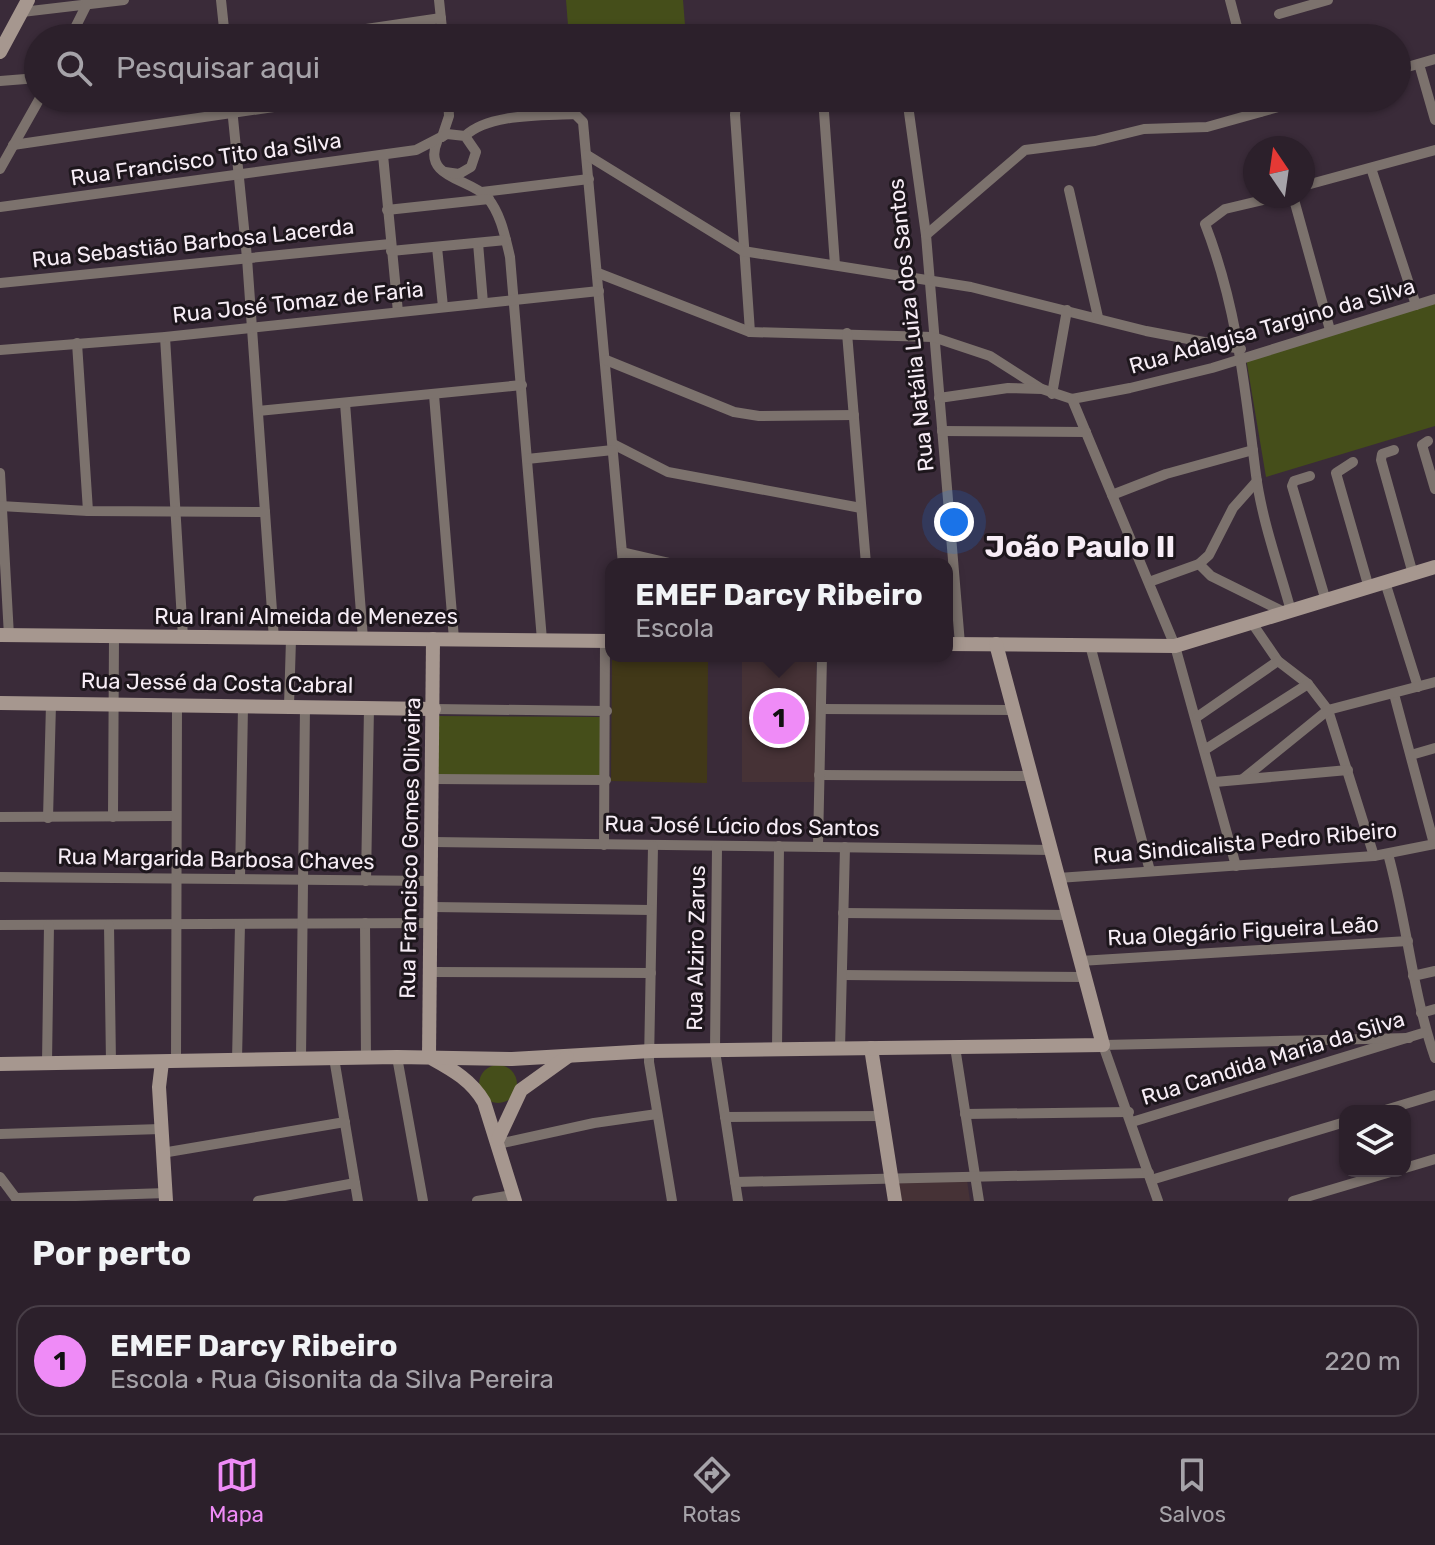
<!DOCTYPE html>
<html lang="pt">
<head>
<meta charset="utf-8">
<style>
  :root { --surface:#2c202b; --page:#342833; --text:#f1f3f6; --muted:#a6a3a9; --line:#483e47; --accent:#ef8bf7 }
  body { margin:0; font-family:Rubik,sans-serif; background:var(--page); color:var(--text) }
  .controls { position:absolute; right:24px; bottom:24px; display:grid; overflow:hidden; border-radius:16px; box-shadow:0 2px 6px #0004 }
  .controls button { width:72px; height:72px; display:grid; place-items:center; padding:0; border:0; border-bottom:2px solid var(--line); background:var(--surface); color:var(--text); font:40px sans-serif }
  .compass { position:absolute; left:1243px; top:136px; width:72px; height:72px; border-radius:50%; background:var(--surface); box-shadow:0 2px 6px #0004; rotate:347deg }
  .you { position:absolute; left:954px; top:522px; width:28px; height:28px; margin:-20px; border:6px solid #fff; border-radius:50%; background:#1a73e8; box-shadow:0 0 0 12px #1a73e833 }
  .badge { display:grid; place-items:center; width:52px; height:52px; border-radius:50%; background:var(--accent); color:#111; font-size:26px; font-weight:700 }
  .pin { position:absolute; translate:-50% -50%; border:4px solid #fff; box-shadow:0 2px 8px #0006 }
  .popup { position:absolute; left:605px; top:558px; width:348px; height:104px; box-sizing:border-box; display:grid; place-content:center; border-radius:16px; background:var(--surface); filter:drop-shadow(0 2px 6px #0005); font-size:26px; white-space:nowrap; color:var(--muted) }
  .popup b { font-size:30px; color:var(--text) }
  .popup::after { content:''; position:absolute; left:50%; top:100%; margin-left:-16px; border:16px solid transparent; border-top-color:var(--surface) }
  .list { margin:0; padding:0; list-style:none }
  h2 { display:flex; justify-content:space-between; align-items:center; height:104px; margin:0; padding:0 32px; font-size:34px }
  h2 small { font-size:26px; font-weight:400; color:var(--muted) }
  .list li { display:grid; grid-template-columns:52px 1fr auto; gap:24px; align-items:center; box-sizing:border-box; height:112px; margin:0 16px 16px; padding:0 16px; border:2px solid var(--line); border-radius:24px }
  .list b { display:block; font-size:30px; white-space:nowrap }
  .list p { margin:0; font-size:26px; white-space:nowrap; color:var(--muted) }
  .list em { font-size:26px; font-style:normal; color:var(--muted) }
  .icon { flex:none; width:44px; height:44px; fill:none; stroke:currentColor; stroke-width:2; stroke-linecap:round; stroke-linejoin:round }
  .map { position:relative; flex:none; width:1435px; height:1201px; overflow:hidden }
  .search { position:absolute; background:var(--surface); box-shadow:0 2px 6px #0004; left:24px; right:24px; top:24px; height:88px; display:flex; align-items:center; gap:20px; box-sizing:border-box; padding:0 28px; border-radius:44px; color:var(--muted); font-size:30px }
  .sheet { height:232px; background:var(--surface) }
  nav { display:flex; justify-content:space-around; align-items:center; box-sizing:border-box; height:112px; border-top:2px solid var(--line); background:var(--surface); font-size:22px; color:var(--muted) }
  nav a { display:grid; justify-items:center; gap:4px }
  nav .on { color:var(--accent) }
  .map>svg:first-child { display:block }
</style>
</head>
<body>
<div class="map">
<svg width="1435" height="1201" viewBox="0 0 1435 1201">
  <rect width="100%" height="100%" fill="#3a2b39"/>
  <g fill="#463236">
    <path d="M 742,656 L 816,656 L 817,782 L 742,782 Z"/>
    <path d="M 967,1180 L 970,1201 L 899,1201 L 896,1181 Z"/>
  </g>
  <g fill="#454e1a">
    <path d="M 566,0 L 683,0 L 686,38 L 569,38 Z"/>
    <path d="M 1435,301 L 1435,426 L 1266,477 L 1246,358 Z"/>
    <path d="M 438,716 L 602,717 L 601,776 L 438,775 Z"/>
    <circle cx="498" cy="1084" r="19"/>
  </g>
  <path fill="#413818" d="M 612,660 L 708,661 L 707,783 L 611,781 Z"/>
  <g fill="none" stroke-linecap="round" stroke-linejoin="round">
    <g stroke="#7c726d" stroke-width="10">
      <path d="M 221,0 L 225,38"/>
      <path d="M 439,0 L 443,38"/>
      <path d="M 1230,0 L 1240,38"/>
      <path d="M 22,12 L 124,0"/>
      <path d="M 1279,14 L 1328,0"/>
      <path d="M 70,38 L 89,0"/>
      <path d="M 305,38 L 441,18"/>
      <path d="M 1419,64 L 1435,120"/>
      <path d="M 1397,70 L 1435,59"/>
      <path d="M 0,81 L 38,78"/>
      <path d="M 231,98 L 247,258 L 274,639"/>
      <path d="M 741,98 L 736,102 L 735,115 L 750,332"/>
      <path d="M 823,98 L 835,265"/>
      <path d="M 907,98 L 926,235 L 960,644"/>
      <path d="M 1256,98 L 1260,112"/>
      <path d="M 465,136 C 489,113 543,116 575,114 L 583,122 L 623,564"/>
      <path d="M 442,137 L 449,116 L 448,98"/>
      <path d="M 437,142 C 422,178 471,179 487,197 C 501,214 505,236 510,257 L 542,640"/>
      <path d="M 13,145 L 335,98"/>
      <path d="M 383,155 L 398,312"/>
      <path d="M 587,155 L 743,251 L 971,287 L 1146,331 L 1241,349"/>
      <path d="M 1371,168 L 1416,305"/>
      <path d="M 0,169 L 40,98"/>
      <path d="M 1303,186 L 1435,150"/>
      <path d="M 1069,190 L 1098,317"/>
      <path d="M 482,192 L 589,179"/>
      <path d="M 1280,196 L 1225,209 L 1205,224 C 1237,306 1245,389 1256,475 C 1262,521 1279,567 1291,611"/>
      <path d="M 1293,196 L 1330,330"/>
      <path d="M 0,207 L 416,150 L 447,134 L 465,136 L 476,152 L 471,167 L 459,174 L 445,172"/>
      <path d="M 387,210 L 489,199"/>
      <path d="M 926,235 L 1025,150 L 1095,141 L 1144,129 L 1207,127 L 1310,98"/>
      <path d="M 478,243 L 483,303"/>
      <path d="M 437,247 L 443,307"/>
      <path d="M 391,251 L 506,240"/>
      <path d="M 598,273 L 750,332 L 933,337 L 990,356 L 1040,388"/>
      <path d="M 0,283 L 390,244"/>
      <path d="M 847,333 L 866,564"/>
      <path d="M 165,337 L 183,637"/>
      <path d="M 77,343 L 88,511"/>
      <path d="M 0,350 L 165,337 L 599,291"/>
      <path d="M 606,360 L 734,412 L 759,416 L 854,415"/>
      <path d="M 1052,394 L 1067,310"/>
      <path d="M 434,395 L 454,639"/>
      <path d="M 939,398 L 1008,388 L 1042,389 L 1072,399 L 1130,388 L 1212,368 L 1435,299"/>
      <path d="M 1072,399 L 1175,646 L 1236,866"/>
      <path d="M 345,403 L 363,639"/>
      <path d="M 258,411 L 522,385"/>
      <path d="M 942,431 L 1086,432"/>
      <path d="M 1428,441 L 1422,445 L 1435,489"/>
      <path d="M 613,444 L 668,472 L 861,508"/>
      <path d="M 1394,450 L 1382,454 L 1381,460 L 1413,574"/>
      <path d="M 527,459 L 613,450"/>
      <path d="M 1353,462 L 1336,473 L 1369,588"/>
      <path d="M 0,473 L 9,636"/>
      <path d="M 1310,476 L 1294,481 L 1292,486 L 1326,601"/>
      <path d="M 1112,495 L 1166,474 L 1253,450"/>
      <path d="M 0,506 L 88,511 L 265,512"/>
      <path d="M 622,552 L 674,564"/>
      <path d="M 1199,564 L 1211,576 L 1286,613"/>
      <path d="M 1149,582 L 1199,564 L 1209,555 L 1233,508 L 1257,481"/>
      <path d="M 1385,582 L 1418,687"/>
      <path d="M 1252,623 L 1278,661 L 1308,684 L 1328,710 L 1374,856"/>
      <path d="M 1090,645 L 1150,871"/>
      <path d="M 1394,694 L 1434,844"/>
      <path d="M 289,706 L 291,639"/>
      <path d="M 434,709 L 607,711"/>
      <path d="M 821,709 L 1013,710"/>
      <path d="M 1197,717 L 1278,661"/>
      <path d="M 1206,749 L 1308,684"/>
      <path d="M 1411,755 L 1435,748"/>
      <path d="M 819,775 L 1031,776"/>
      <path d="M 434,779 L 606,780"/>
      <path d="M 1243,779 L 1328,710 L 1435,682"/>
      <path d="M 1215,782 L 1348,770"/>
      <path d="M 0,817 L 176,816"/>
      <path d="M 113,817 L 114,636"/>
      <path d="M 48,818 L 51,704"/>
      <path d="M 433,842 L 1051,850"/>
      <path d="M 604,845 L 605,641"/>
      <path d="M 653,846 L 649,1062 L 672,1201"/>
      <path d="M 717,846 L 715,1051 L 738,1201"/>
      <path d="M 818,846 L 822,656"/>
      <path d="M 1388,854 C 1407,922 1412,991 1435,1058"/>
      <path d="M 0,877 L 432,881"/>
      <path d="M 1058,878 L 1374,856 L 1435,844"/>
      <path d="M 240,879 L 243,706"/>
      <path d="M 366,881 L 369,707"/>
      <path d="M 432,907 L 651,910"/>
      <path d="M 843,913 L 1069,915"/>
      <path d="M 365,923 L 366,1058"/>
      <path d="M 0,925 L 432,923"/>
      <path d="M 109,925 L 111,1063"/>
      <path d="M 1080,961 L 1408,941"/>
      <path d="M 431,972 L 651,973"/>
      <path d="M 842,975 L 1084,977"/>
      <path d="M 1413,976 L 1435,971"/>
      <path d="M 1421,1013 L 1435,1009"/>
      <path d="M 955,1047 L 979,1201"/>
      <path d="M 840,1049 L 845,847"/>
      <path d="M 777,1050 L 779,846"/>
      <path d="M 397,1057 L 423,1201"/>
      <path d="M 334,1058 L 358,1201"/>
      <path d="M 301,1059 L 305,706"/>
      <path d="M 237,1060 L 240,924"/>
      <path d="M 176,1062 L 177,705"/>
      <path d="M 47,1063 L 49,925"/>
      <path d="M 1382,1111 L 1435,1095"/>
      <path d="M 965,1114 L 1129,1112"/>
      <path d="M 725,1117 L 882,1116"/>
      <path d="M 1132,1122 L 1426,1032"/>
      <path d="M 0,1134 L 161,1129"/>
      <path d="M 498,1144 L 594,1123 L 657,1114"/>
      <path d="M 162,1153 L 345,1122"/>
      <path d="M 1405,1168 L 1435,1159"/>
      <path d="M 0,1177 L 18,1201"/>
      <path d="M 1151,1180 L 1345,1122"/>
      <path d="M 735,1182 L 1149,1173"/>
      <path d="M 16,1198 L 166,1193"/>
      <path d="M 258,1201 L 355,1183"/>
      <path d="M 477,1201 L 512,1195"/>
      <path d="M 1158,1201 L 1103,1045 L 1409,1038"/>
      <path d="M 1293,1201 L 1394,1171"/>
    </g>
    <g stroke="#a6978f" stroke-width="14">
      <path d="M 0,52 L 28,0"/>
      <path d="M 0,635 L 611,641"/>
      <path d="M 947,644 L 1175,646 L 1435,567"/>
      <path d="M 0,703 L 434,709"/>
      <path d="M 871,1048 L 895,1201"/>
      <path d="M 429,1057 L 433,639"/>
      <path d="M 433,1059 C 453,1070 472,1081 484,1102 L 515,1201"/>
      <path d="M 162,1062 L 159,1087 L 166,1201"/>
      <path d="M 0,1064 L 397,1057 L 512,1059 L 651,1051 L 1103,1045 L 996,644"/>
      <path d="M 498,1139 L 521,1090 L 567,1057"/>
    </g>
  </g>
  <g text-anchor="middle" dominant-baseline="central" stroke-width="6" stroke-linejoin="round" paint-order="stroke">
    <g font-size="22" fill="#f7edf6" stroke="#1d161c">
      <text transform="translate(206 159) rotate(-8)">Rua Francisco Tito da Silva</text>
      <text transform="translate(193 243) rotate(-6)">Rua Sebastião Barbosa Lacerda</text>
      <text transform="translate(298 302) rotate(-6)">Rua José Tomaz de Faria</text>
      <text transform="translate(911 325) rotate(-96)">Rua Natália Luiza dos Santos</text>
      <text transform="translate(1272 326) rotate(-16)">Rua Adalgisa Targino da Silva</text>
      <text x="306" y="616">Rua Irani Almeida de Menezes</text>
      <text transform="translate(217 683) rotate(1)">Rua Jessé da Costa Cabral</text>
      <text transform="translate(742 826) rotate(1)">Rua José Lúcio dos Santos</text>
      <text transform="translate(1245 843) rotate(-5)">Rua Sindicalista Pedro Ribeiro</text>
      <text transform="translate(410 848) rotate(-89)">Rua Francisco Gomes Oliveira</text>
      <text transform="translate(216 859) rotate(1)">Rua Margarida Barbosa Chaves</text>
      <text transform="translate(1243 931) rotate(-3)">Rua Olegário Figueira Leão</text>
      <text transform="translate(696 948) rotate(-89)">Rua Alziro Zarus</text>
      <text transform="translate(1273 1058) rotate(-17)">Rua Candida Maria da Silva</text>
    </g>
    <g font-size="30" font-weight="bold" fill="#f7edf6" stroke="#1d161c">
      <text x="1080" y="547">João Paulo II</text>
    </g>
  </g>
</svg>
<div class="controls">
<button><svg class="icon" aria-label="layers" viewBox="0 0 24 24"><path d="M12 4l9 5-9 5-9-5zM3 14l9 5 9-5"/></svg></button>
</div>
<svg class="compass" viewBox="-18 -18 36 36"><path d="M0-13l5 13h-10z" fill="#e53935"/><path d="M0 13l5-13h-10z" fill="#a6a3a9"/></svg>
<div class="you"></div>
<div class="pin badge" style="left:779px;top:718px">1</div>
<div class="popup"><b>EMEF Darcy Ribeiro</b>Escola</div>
<div class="search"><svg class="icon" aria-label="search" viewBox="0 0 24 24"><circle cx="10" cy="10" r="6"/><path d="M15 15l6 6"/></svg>Pesquisar aqui</div>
</div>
<section class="sheet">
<h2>Por perto<small></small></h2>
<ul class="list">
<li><span class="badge">1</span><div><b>EMEF Darcy Ribeiro</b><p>Escola · Rua Gisonita da Silva Pereira</p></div><em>220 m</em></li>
</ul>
</section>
<nav>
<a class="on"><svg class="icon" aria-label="map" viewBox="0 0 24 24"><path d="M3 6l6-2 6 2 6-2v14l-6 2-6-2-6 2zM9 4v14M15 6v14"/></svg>Mapa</a>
<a><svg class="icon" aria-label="directions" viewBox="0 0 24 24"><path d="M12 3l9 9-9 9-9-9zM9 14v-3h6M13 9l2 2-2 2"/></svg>Rotas</a>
<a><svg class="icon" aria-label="saved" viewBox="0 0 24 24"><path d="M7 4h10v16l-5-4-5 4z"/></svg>Salvos</a>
</nav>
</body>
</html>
